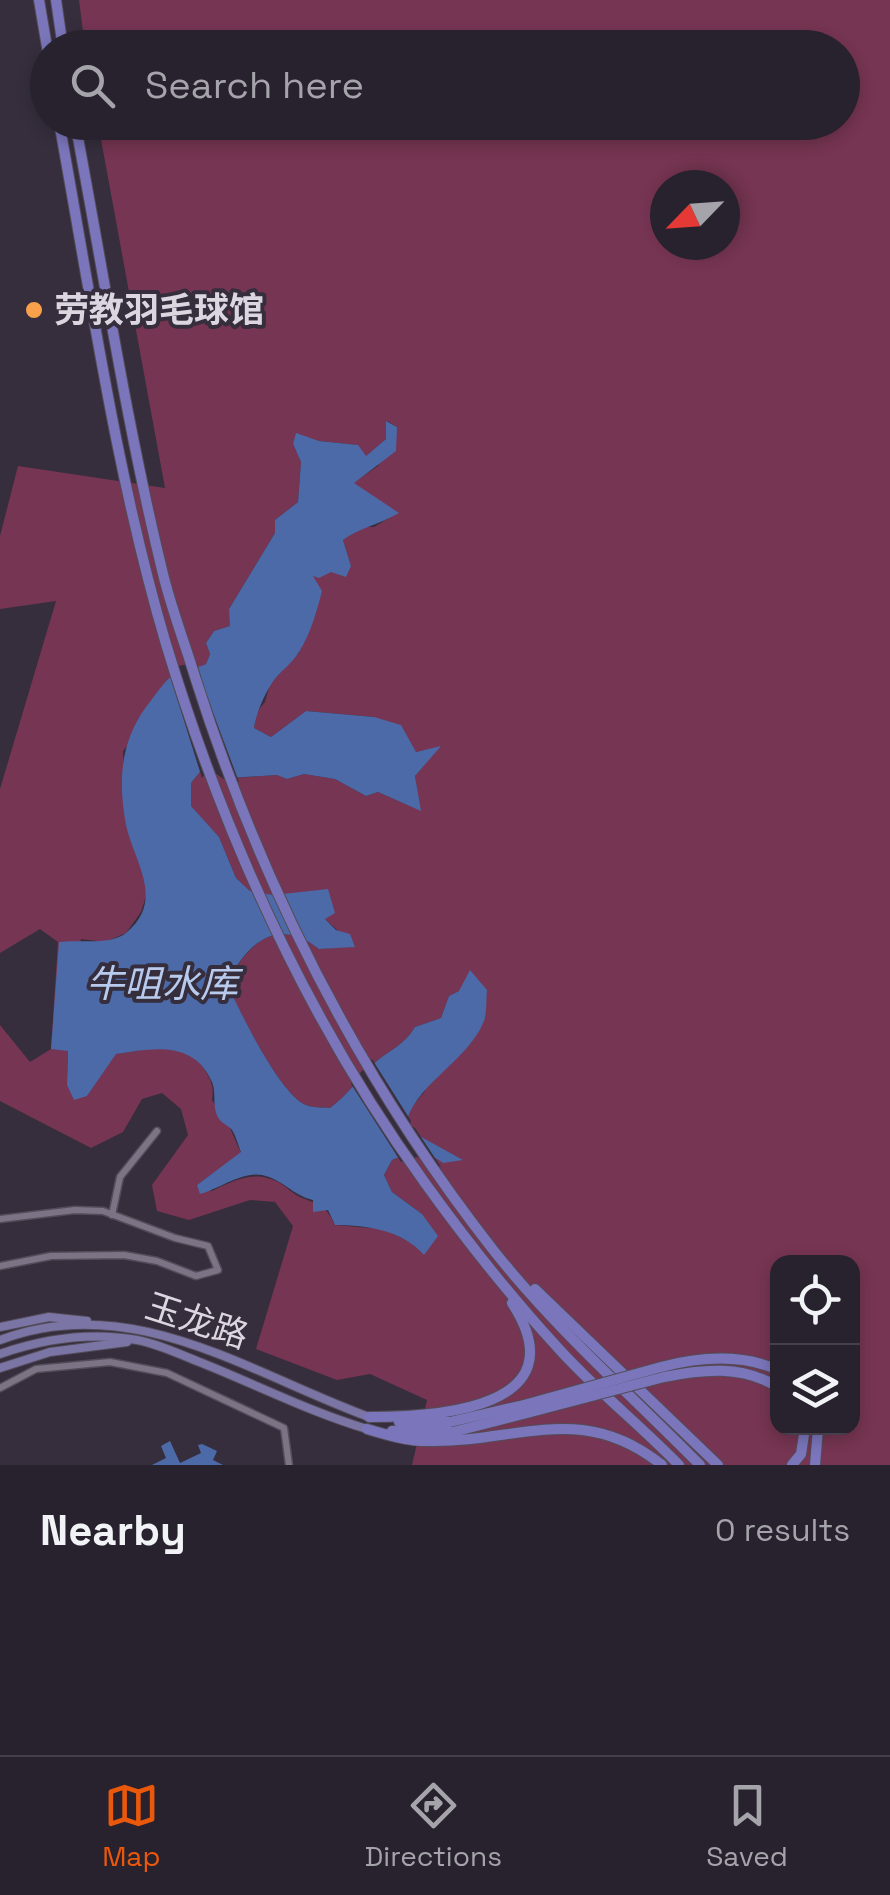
<!DOCTYPE html>
<html lang="en">
<head>
<meta charset="utf-8">
<style>
  :root { --surface:#28222e; --page:#302a36; --text:#f1f3f6; --muted:#a5a4aa; --line:#443f4a; --accent:#ea580c }
  body { margin:0; font-family:"Space Grotesk","Noto Sans SC",sans-serif; background:var(--page); color:var(--text) }
  .controls { position:absolute; right:30px; bottom:30px; display:grid; overflow:hidden; border-radius:20px; box-shadow:0 5px 15px #0003 }
  .controls button { width:90px; height:90px; display:grid; place-items:center; padding:0; border:0; border-bottom:2px solid var(--line); background:var(--surface); color:var(--text); font:50px sans-serif }
  .compass { position:absolute; left:650px; top:170px; width:90px; height:90px; border-radius:50%; background:var(--surface); box-shadow:0 5px 15px #0003; rotate:245deg }
  .list { margin:0; padding:0; list-style:none }
  h2 { display:flex; justify-content:space-between; align-items:center; height:130px; margin:0; padding:0 40px; font-size:42px }
  h2 small { font-size:32px; font-weight:400; color:var(--muted) }
  .icon { flex:none; width:55px; height:55px; fill:none; stroke:currentColor; stroke-width:2; stroke-linecap:round; stroke-linejoin:round }
  .map { position:relative; flex:none; width:890px; height:1465px; overflow:hidden }
  .search { position:absolute; background:var(--surface); box-shadow:0 5px 15px #0003; left:30px; right:30px; top:30px; height:110px; display:flex; align-items:center; gap:25px; box-sizing:border-box; padding:0 35px; border-radius:55px; color:var(--muted); font-size:38px }
  .sheet { height:290px; background:var(--surface) }
  nav { display:flex; justify-content:space-around; align-items:center; box-sizing:border-box; height:140px; border-top:2px solid var(--line); background:var(--surface); font-size:28px; color:var(--muted) }
  nav a { display:grid; justify-items:center; gap:5px }
  nav .on { color:var(--accent) }
  .map>svg:first-child { display:block }
</style>
</head>
<body>
<div class="map">
<svg width="890" height="1465" viewBox="0 0 890 1465">
  <rect width="100%" height="100%" fill="#362e3d"/>
  <path fill="#763552" fill-rule="evenodd" d="M 79,0 L 890,0 L 890,1465 L 412,1465 L 427,1400 L 370,1374 L 337,1380 L 256,1349 L 293,1226 L 275,1202 L 250,1200 L 189,1220 L 157,1211 L 152,1185 L 188,1135 L 181,1109 L 162,1093 L 142,1099 L 123,1132 L 91,1148 L 0,1101 L 0,1025 L 30,1062 L 51,1049 L 58,942 L 40,929 L 0,953 L 0,789 L 56,601 L 0,609 L 0,536 L 18,466 L 165,488 L 98,123 L 842,122 L 842,48 L 85,47 ZM 665,185 L 725,185 L 725,245 L 665,245 ZM 387,421 L 397,427 L 378,466 L 353,483 L 397,513 L 374,527 L 360,527 L 343,540 L 351,566 L 311,575 L 299,653 L 270,684 L 265,702 L 256,713 L 254,728 L 271,737 L 306,711 L 374,717 L 416,752 L 439,747 L 415,776 L 420,810 L 378,792 L 366,796 L 335,779 L 304,774 L 287,779 L 278,775 L 230,778 L 208,762 L 191,783 L 191,807 L 219,837 L 236,878 L 251,892 L 272,895 L 312,893 L 325,919 L 355,946 L 319,949 C 277,916 247,943 227,984 C 239,1010 280,1095 306,1105 C 312,1108 323,1107 330,1108 C 349,1094 361,1075 378,1060 C 392,1049 406,1043 415,1027 L 441,1018 L 449,996 L 459,991 L 425,1091 L 407,1113 L 405,1129 L 461,1159 L 417,1151 L 392,1160 L 384,1175 L 392,1192 L 422,1214 L 415,1244 L 383,1229 L 335,1225 C 324,1202 320,1206 300,1197 C 293,1194 287,1187 280,1183 C 255,1170 237,1179 212,1191 L 197,1185 L 241,1153 L 230,1128 L 212,1100 C 214,1087 212,1082 205,1070 C 184,1038 147,1050 115,1054 L 87,1096 L 67,1085 L 68,1050 L 52,1049 L 81,939 L 105,942 L 126,933 L 141,912 L 147,893 L 140,862 L 127,828 L 123,751 L 196,669 L 206,664 L 210,654 L 206,643 L 214,631 L 231,626 L 229,609 L 275,533 L 275,520 L 298,502 L 301,462 L 293,444 L 319,441 L 357,445 L 365,457 L 386,439 ZM 778,1262 L 852,1262 L 852,1428 L 778,1428 Z"/>
  <g fill="#4c6aa8">
    <path d="M 386,421 L 397,427 L 396,451 L 354,483 L 399,513 C 378,525 361,527 343,540 L 351,566 L 346,577 L 331,572 L 319,578 L 313,576 L 322,591 C 317,611 310,635 299,652 C 292,664 279,672 272,683 C 264,695 256,714 254,728 L 271,737 L 306,711 L 374,717 L 401,725 L 416,752 L 441,746 L 415,776 L 421,811 L 378,792 L 366,796 L 335,779 L 304,774 L 287,779 L 277,775 L 230,778 L 208,762 L 191,783 L 191,806 L 219,837 L 236,878 L 250,891 L 273,895 L 328,889 L 335,913 L 325,919 L 336,930 L 350,934 L 355,947 L 319,949 C 277,916 247,943 227,983 C 239,1010 280,1095 306,1105 C 312,1108 323,1107 330,1108 C 349,1094 361,1075 378,1060 C 392,1049 406,1043 415,1027 L 441,1018 L 449,996 L 459,991 L 470,970 L 487,990 C 486,999 487,1013 484,1021 C 467,1063 412,1085 405,1128 L 463,1160 L 443,1163 C 424,1149 412,1153 392,1160 L 384,1175 L 392,1192 L 422,1214 L 438,1236 L 424,1255 C 402,1230 367,1225 335,1225 L 328,1210 L 313,1212 L 313,1200 C 294,1196 282,1179 262,1175 C 242,1171 219,1189 200,1194 L 197,1185 L 241,1152 C 238,1145 236,1136 232,1130 C 229,1126 223,1124 220,1120 C 211,1109 217,1094 212,1082 C 194,1040 153,1048 116,1054 L 87,1096 L 74,1100 L 67,1085 L 68,1051 L 51,1049 L 59,942 C 80,939 109,946 126,933 C 166,900 134,862 126,825 C 118,782 120,743 146,707 C 155,696 164,680 177,672 C 185,668 197,669 206,664 L 210,654 L 206,643 L 214,631 L 230,626 L 229,609 L 275,533 L 275,520 L 298,502 L 301,462 L 293,444 L 296,433 L 319,441 L 358,445 L 366,456 L 386,439 Z"/>
    <path d="M 170,1441 L 180,1463 L 201,1453 L 198,1445 L 202,1444 L 217,1451 L 213,1460 L 223,1465 L 152,1465 L 166,1458 L 161,1446 Z"/>
  </g>
  <g fill="#362e3d">
    <path d="M 197,663 L 205,691 L 239,782 L 228,782 L 209,769 L 202,778 L 169,673 L 177,666 Z"/>
    <path d="M 372,1059 L 411,1121 L 410,1125 L 415,1128 L 441,1167 L 417,1157 L 401,1162 L 351,1084 Z"/>
  </g>
  <g fill="none" stroke-linecap="round" stroke-linejoin="round">
    <defs>
      <g id="minor">
        <path d="M 112,1215 L 120,1177 L 157,1131"/>
        <path d="M 0,1219 L 75,1210 L 103,1211 L 175,1238 L 208,1246 L 218,1270 L 196,1276 L 157,1261 L 124,1255 L 51,1256 L 0,1266"/>
        <path d="M 0,1388 L 36,1369 L 110,1362 L 167,1373 L 284,1428 L 289,1465"/>
      </g>
      <g id="major">
        <path d="M 0,1327 L 49,1317 L 87,1321"/>
        <path d="M 0,1340 C 131,1290 249,1373 369,1417"/>
        <path d="M 0,1354 C 43,1339 91,1332 137,1340 C 159,1344 181,1355 202,1363 C 257,1385 310,1412 367,1429"/>
        <path d="M 0,1368 L 50,1352 L 127,1342"/>
      </g>
      <g id="highway">
        <path d="M 39,0 L 48,53"/>
        <path d="M 56,0 L 63,48"/>
        <path d="M 59,122 C 91,296 116,475 166,644 C 224,836 307,1020 425,1183 C 466,1240 511,1297 559,1349 C 596,1390 640,1425 679,1465"/>
        <path d="M 75,122 C 104,275 127,428 164,578 C 173,613 186,647 196,680 C 262,887 360,1080 494,1251 C 556,1329 630,1394 700,1465"/>
        <path d="M 535,1289 L 718,1465"/>
        <path d="M 661,1367 C 699,1357 740,1353 778,1370"/>
        <path d="M 664,1377 C 703,1369 742,1365 778,1387"/>
        <path d="M 369,1417 C 439,1417 580,1408 512,1303"/>
        <path d="M 399,1422 L 450,1422 L 524,1405"/>
        <path d="M 367,1429 C 387,1435 407,1441 428,1441 C 518,1443 581,1400 662,1465"/>
        <path d="M 392,1431 L 453,1432 L 527,1413"/>
        <path d="M 792,1465 L 801,1454 L 805,1428"/>
        <path d="M 815,1465 L 818,1428"/>
      </g>
    </defs>
    <use href="#minor" stroke="#534c59" stroke-width="9"/>
    <use href="#major" stroke="#534c59" stroke-width="10"/>
    <use href="#highway" stroke="#534c59" stroke-width="12"/>
    <use href="#minor" stroke="#7c7485" stroke-width="6"/>
    <use href="#major" stroke="#7b75a5" stroke-width="8"/>
    <use href="#highway" stroke="#7b76bb" stroke-width="10"/>
    <defs>
      <g id="highway-bridge">
        <path d="M 524,1405 L 661,1367"/>
        <path d="M 527,1413 L 664,1377"/>
      </g>
    </defs>
    <use href="#highway-bridge" stroke="#534c59" stroke-width="12" stroke-linecap="butt"/>
    <use href="#highway-bridge" stroke="#7b76bb" stroke-width="10"/>
  </g>
  <circle fill="#f8a14a" stroke="#362e3d" stroke-width="4" cx="34" cy="310" r="10"/>
  <g text-anchor="middle" dominant-baseline="central" stroke-width="8" stroke-linejoin="round" paint-order="stroke">
    <g font-size="35" font-weight="bold" fill="#dbd6e0" stroke="#362e3d" text-anchor="start">
      <text x="54" y="310">劳教羽毛球馆</text>
    </g>
    <g font-size="35" fill="#dbd6e0" stroke="#362e3d">
      <text transform="translate(197 1321) rotate(18)">玉龙路</text>
    </g>
    <g font-size="38" font-style="italic" fill="#b8cbee" stroke="#362e3d">
      <text x="162" y="984">牛咀水库</text>
    </g>
  </g>
</svg>
<div class="controls">
<button><svg class="icon" aria-label="locate" viewBox="0 0 24 24"><circle cx="12" cy="12" r="6"/><path d="M12 2v4M12 18v4M2 12h4M18 12h4"/></svg></button>
<button><svg class="icon" aria-label="layers" viewBox="0 0 24 24"><path d="M12 4l9 5-9 5-9-5zM3 14l9 5 9-5"/></svg></button>
</div>
<svg class="compass" viewBox="-18 -18 36 36"><path d="M0-13l5 13h-10z" fill="#e53935"/><path d="M0 13l5-13h-10z" fill="#a5a4aa"/></svg>
<div class="search"><svg class="icon" aria-label="search" viewBox="0 0 24 24"><circle cx="10" cy="10" r="6"/><path d="M15 15l6 6"/></svg>Search here</div>
</div>
<section class="sheet">
<h2>Nearby<small>0 results</small></h2>
<ul class="list">
</ul>
</section>
<nav>
<a class="on"><svg class="icon" aria-label="map" viewBox="0 0 24 24"><path d="M3 6l6-2 6 2 6-2v14l-6 2-6-2-6 2zM9 4v14M15 6v14"/></svg>Map</a>
<a><svg class="icon" aria-label="directions" viewBox="0 0 24 24"><path d="M12 3l9 9-9 9-9-9zM9 14v-3h6M13 9l2 2-2 2"/></svg>Directions</a>
<a><svg class="icon" aria-label="saved" viewBox="0 0 24 24"><path d="M7 4h10v16l-5-4-5 4z"/></svg>Saved</a>
</nav>
</body>
</html>
